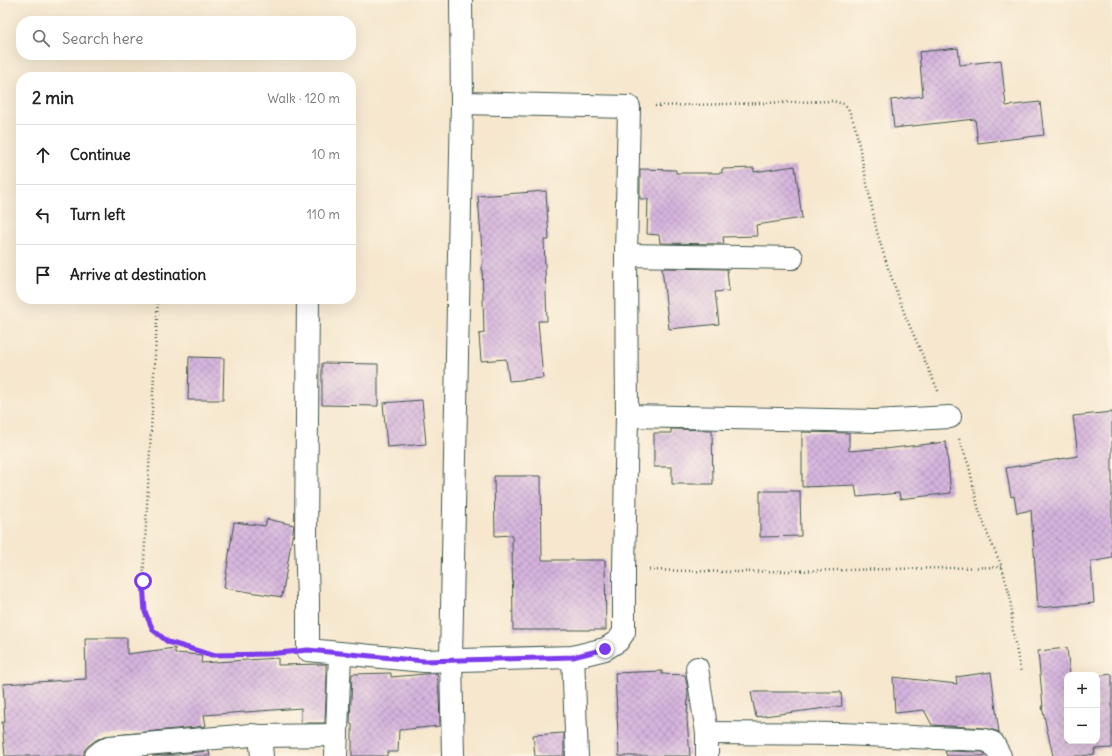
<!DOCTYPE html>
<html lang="en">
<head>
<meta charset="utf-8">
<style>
  :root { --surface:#fff; --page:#f6f6f6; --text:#222; --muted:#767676; --line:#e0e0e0 }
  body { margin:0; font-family:Delius,sans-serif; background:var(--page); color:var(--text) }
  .controls { position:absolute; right:12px; bottom:12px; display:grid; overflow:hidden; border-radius:8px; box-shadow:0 4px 16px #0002 }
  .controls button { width:36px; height:36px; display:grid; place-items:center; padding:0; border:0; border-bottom:1px solid var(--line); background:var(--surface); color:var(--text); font:20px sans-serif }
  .stop { position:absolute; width:12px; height:12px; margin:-9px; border:3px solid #7c3aed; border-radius:50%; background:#fff }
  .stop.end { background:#7c3aed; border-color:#fff; box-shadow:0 1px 4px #0008 }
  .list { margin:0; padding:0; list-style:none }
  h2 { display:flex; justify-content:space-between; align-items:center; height:52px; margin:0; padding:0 16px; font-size:17px }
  h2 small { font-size:13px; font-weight:400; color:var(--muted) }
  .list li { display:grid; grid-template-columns:26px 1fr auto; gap:12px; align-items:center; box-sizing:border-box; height:60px; padding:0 16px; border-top:1px solid var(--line) }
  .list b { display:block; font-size:15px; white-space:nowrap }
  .list em { font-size:13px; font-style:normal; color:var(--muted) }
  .icon { flex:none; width:22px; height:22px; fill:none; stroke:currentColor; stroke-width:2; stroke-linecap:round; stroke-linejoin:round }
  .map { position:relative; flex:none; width:1112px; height:756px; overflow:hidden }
  .search { position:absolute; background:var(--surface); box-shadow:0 4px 16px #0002; left:16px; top:16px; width:340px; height:44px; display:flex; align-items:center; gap:10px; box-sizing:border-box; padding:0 14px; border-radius:16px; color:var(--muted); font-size:15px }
  .panel { position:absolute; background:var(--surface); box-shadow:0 4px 16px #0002; left:16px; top:72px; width:340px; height:232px; border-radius:16px }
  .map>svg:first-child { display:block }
</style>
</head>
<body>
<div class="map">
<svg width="1112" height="756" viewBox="0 0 1112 756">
  <defs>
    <pattern id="building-cross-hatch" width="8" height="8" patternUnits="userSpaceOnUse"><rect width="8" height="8" fill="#d6b4de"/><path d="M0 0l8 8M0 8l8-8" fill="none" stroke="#ad94b5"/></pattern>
  </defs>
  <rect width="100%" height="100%" fill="#fcf5e5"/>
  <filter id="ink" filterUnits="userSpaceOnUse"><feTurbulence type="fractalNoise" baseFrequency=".025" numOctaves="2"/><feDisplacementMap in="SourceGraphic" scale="8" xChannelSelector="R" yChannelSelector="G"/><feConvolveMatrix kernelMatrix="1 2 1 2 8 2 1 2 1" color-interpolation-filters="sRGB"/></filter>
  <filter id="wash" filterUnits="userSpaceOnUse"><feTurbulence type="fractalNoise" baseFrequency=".012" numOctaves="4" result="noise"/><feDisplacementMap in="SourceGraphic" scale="16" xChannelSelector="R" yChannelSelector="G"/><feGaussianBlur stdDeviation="0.9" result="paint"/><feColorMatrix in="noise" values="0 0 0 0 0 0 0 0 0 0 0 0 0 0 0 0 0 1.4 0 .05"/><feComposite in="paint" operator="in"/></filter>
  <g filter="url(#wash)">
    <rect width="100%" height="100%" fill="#f6e7ce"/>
    <g id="blocks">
      <g fill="url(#building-cross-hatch)">
        <path d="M 958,48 L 960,65 L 1001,60 L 1006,106 L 1040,102 L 1044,135 L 978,143 L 975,119 L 894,128 L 891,100 L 923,96 L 919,52 Z"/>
        <path d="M 795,166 L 802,218 L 756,225 L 757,236 L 723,237 L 724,244 L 660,243 L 659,235 L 647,234 L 648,199 L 640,199 L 640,169 L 676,170 L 676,173 L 722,173 L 722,169 L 754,168 L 754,172 Z"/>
        <path d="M 546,191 L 549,240 L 544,240 L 547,321 L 538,321 L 543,378 L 509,381 L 506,359 L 481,361 L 479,334 L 484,333 L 482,264 L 483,264 L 478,196 Z"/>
        <path d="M 662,268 L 727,269 L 729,291 L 715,292 L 719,324 L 669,329 Z"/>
        <path d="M 189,357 L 224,358 L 223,400 L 188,400 Z"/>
        <path d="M 322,363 L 378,364 L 378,406 L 322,405 Z"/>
        <path d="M 422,400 L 426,444 L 387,447 L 383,403 Z"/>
        <path d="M 1112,412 L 1112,558 L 1091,562 L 1094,603 L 1038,608 L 1031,510 L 1017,513 L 1014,496 L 1011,497 L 1006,468 L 1078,456 L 1073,416 Z"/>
        <path d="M 671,429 L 712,430 L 713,484 L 672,484 L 672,467 L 654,467 L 654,433 L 671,433 Z"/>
        <path d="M 802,432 L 849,433 L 849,451 L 885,448 L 885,449 L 946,442 L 951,493 L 900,499 L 899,493 L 857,497 L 855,485 L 802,487 Z"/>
        <path d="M 494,476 L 541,476 L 542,560 L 605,560 L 606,630 L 513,630 L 512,535 L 495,536 Z"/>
        <path d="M 760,491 L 800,491 L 801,536 L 760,537 Z"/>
        <path d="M 267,519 L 294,525 L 282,597 L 224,588 L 234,522 L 265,526 Z"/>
        <path d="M 85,638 L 127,638 L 127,654 L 175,648 L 175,653 L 202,655 L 201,663 L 278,658 L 278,665 L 326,664 L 326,675 L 327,675 L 325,723 L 301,723 L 301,708 L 204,715 L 206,726 L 105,736 L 96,740 L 88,746 L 84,751 L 84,756 L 5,756 L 2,722 L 5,722 L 3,684 L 86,679 Z"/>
        <path d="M 1067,648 L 1070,675 L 1067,675 L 1067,741 L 1097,741 L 1097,676 L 1112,674 L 1112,748 L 1094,749 L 1095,754 L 1082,756 L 1053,756 L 1042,707 L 1043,707 L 1038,651 Z"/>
        <path d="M 662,671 L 662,674 L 685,675 L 688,691 L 687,720 L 690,756 L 619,756 L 615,673 Z"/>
        <path d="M 991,672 L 999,733 L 997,731 L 985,728 L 932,725 L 924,710 L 895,713 L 893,677 L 957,684 L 956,677 Z"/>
        <path d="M 391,673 L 391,677 L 437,673 L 439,694 L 440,726 L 399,730 L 398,752 L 387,752 L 387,756 L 352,756 L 352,724 L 350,724 L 352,674 Z"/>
        <path d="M 751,692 L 841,692 L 842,706 L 756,717 Z"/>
        <path d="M 564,733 L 564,756 L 535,756 L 533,735 Z"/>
        <path d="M 209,751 L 210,756 L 152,756 Z"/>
        <path d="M 945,751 L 982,752 L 984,753 L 986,756 L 947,756 Z"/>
      </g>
    </g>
  </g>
  <g filter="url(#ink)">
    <use href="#blocks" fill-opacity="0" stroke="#3f564b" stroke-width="1"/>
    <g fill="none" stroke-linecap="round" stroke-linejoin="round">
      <defs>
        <g id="street">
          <path d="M 626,255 L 792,258"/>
          <path d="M 308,299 L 306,539 L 308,599 L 308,650 L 424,661 L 573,657 L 605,649 L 618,641 L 624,632 L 624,569 L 627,416 L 626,255 L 629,107 L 462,103"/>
          <path d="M 627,416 L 875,421 L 950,417"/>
          <path d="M 573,657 L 577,756"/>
          <path d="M 697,668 L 707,733 L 707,756"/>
          <path d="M 707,733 L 842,734 L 984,740 L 993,743 L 1000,756"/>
          <path d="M 260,736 L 337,735"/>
          <path d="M 96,756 L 102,751 L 110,747 L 251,735 L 260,736 L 262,756"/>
          <path d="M 336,756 L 340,654"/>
          <path d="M 453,756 L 451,660 L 462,103 L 461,0"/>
        </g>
      </defs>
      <use href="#street" stroke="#3f564b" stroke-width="24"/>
      <g stroke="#3f564b" stroke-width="2.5" stroke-dasharray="1 3" stroke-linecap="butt">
        <path d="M 655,106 L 833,101 L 843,104 L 848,108 L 850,113 L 855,126 L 877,232 L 888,268 L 905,315 L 939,393"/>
        <path d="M 158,299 L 143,581 L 145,612 L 153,630 L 168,642 L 212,655 L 283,652"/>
        <path d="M 959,439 L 969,466 L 978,507 L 988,535 L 1002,567 L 1010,596 L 1013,633 L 1021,673"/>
        <path d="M 649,570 L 732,572 L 1002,567"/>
      </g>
      <use href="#street" stroke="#fff" stroke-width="22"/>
    </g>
  </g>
  <g fill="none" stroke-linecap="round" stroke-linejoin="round" filter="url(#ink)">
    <path stroke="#7c3aed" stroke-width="5" d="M 143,581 L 145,612 L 153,630 L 168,642 L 212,655 L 269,654 L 308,650 L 424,661 L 573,657 L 605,649"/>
  </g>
</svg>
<div class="controls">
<button>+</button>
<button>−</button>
</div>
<div class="stop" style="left:143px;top:581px"></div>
<div class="stop end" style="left:605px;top:649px"></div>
<div class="search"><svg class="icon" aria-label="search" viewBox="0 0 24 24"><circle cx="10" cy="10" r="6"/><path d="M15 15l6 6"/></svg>Search here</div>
<section class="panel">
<h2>2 min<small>Walk · 120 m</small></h2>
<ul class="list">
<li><svg class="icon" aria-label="ahead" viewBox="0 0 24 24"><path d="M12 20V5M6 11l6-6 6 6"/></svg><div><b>Continue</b></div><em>10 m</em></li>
<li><svg class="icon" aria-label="left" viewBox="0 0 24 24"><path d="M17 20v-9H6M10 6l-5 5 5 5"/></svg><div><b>Turn left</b></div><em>110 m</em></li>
<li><svg class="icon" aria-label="arrive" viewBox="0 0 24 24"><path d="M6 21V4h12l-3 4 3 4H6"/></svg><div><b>Arrive at destination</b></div></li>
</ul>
</section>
</div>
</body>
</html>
